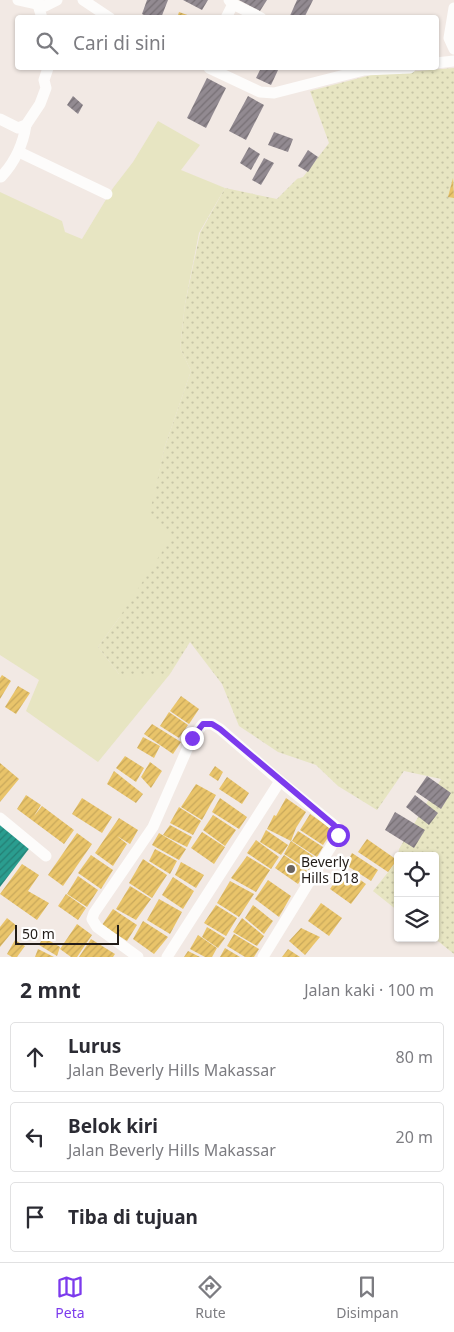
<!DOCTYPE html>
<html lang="id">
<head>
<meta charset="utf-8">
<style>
  :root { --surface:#fff; --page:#f2f2f3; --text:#2b2b33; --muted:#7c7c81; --line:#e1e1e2; --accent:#7c3aed }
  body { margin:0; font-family:"Noto Sans",sans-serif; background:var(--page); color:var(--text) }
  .controls { position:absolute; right:15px; bottom:15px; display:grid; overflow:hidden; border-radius:5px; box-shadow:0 1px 4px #0004 }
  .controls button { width:45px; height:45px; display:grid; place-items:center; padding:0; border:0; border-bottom:1px solid var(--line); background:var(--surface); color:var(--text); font:25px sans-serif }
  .scale { position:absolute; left:15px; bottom:12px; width:104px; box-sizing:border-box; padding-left:5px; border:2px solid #221c18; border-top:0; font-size:14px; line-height:18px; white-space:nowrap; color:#221c18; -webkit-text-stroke:4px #fff; paint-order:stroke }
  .stop { position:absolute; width:15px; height:15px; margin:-11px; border:4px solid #7c3aed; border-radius:50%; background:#fff }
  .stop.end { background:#7c3aed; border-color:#fff; box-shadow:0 1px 5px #0008 }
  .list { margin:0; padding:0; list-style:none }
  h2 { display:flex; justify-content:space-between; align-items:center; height:65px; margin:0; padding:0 20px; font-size:21px }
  h2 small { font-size:16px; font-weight:400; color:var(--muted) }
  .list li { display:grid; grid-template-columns:32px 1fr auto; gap:15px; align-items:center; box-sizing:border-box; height:70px; margin:0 10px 10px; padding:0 10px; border:1px solid var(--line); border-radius:5px }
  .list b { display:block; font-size:19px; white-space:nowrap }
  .list p { margin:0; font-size:16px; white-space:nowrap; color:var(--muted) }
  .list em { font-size:16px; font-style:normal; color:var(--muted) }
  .icon { flex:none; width:28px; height:28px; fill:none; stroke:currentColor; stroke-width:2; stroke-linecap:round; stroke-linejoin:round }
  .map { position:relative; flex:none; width:454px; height:957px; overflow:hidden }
  .search { position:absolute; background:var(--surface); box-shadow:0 1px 4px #0004; left:15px; right:15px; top:15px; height:55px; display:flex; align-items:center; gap:12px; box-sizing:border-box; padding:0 18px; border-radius:5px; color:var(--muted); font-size:19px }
  .sheet { height:305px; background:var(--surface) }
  nav { display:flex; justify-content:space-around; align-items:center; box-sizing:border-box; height:70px; border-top:1px solid var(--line); background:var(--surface); font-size:14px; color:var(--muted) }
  nav a { display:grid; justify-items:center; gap:2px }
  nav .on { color:var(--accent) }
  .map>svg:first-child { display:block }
</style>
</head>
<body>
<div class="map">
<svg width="454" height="957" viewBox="0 0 454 957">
  <defs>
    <pattern id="grass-dots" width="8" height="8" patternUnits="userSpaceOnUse" patternTransform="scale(1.25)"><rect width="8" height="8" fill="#e7e5c2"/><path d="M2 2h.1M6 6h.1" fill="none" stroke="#c6c4a6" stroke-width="1.8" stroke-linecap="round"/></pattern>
    <pattern id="homes-hatch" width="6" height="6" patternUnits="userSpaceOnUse" patternTransform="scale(1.25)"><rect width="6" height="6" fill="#e9c46a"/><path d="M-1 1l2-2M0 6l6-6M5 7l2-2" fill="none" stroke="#c8a85b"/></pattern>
    <pattern id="schools-hatch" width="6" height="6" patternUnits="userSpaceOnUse" patternTransform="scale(1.25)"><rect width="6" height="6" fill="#2a9d8f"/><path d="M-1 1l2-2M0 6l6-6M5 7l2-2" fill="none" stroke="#247f74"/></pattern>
    <pattern id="building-hatch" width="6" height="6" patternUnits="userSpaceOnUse" patternTransform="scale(1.25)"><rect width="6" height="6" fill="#928a91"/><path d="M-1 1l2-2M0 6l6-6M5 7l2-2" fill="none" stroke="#777075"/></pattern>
  </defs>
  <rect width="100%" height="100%" fill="#f2e9e4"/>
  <g fill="url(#grass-dots)">
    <path d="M 454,68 L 454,954 L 434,938 L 435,938 L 435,856 L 398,856 L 399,849 L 441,779 L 404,771 L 377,810 L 338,786 L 316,765 L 278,752 L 239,726 L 222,684 L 190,642 L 170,674 L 119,674 L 98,647 L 119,618 L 148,517 L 165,446 L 191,371 L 180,348 L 185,304 L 200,233 L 225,188 L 277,199 L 297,179 L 303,177 L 329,143 L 310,91 L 371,75 Z"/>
    <path d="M 398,858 L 398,911 L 373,891 L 397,861 Z"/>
  </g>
  <path fill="#e7e5c2" d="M 158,121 L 200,145 L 181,170 L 225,188 L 199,233 L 185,304 L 180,348 L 191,371 L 165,446 L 149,516 L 173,535 L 119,618 L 98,647 L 119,674 L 170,674 L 98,762 L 26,711 L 39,680 L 0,655 L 0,192 L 62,221 L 65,232 L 82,239 L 113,188 L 133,162 Z"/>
  <g fill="url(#homes-hatch)">
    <path d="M 179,12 L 193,17 L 193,18 L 177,18 Z"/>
    <path d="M 453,178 L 454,198 L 448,197 Z"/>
    <path d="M 2,675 L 11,681 L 0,699 L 0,678 Z"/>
    <path d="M 18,686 L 30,693 L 16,714 L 5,707 Z"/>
    <path d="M 181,696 L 199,709 L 189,724 L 170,711 Z"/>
    <path d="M 169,712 L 188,725 L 179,738 L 160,726 Z"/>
    <path d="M 152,724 L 181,742 L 173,754 L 144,734 Z"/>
    <path d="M 143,737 L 160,746 L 154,758 L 137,748 Z"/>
    <path d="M 125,756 L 144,768 L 136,782 L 116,768 Z"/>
    <path d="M 150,762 L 162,771 L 151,788 L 141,777 Z"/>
    <path d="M 0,763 L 19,779 L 0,802 Z"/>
    <path d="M 215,766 L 223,772 L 218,781 L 209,775 Z"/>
    <path d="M 114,771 L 143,794 L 136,803 L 107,784 Z"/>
    <path d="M 227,777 L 249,793 L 242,804 L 219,789 Z"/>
    <path d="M 196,784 L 216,795 L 202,820 L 181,807 Z"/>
    <path d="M 26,795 L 41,805 L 34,816 L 42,806 L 74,830 L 64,844 L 17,809 Z"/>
    <path d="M 82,798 L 112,817 L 102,833 L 72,814 Z"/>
    <path d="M 220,798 L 247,817 L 239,829 L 212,812 Z"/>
    <path d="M 286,798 L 306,812 L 296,828 L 291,841 L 267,829 L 274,815 L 276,816 Z"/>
    <path d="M 179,807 L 201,821 L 193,835 L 170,823 Z"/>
    <path d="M 310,814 L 333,830 L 323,845 L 300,830 Z"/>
    <path d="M 213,815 L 236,830 L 225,846 L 203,830 Z"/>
    <path d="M 119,818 L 138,830 L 130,844 L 117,836 L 127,844 L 113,866 L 95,853 Z"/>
    <path d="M 170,825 L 192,837 L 187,847 L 163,835 Z"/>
    <path d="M 266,830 L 288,845 L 281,855 L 260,842 Z"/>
    <path d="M 298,831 L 323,847 L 317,857 L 292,841 Z"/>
    <path d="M 202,832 L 225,847 L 214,864 L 191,848 Z"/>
    <path d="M 77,833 L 92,844 L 63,886 L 48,875 Z"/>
    <path d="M 159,833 L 186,849 L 179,860 L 152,845 Z"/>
    <path d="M 367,839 L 397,860 L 388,872 L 358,852 Z"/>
    <path d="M 256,840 L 279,857 L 271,869 L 247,853 Z"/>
    <path d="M 291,841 L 316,858 L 309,870 L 284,854 Z"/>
    <path d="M 155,849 L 177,861 L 170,874 L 149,861 Z"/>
    <path d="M 352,853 L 378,870 L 371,881 L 346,865 Z"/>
    <path d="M 91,855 L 113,870 L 101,889 L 78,873 Z"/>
    <path d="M 284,855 L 307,871 L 298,884 L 275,868 Z"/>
    <path d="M 247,856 L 270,870 L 256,892 L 231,878 Z"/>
    <path d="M 143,859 L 167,875 L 152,898 L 129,883 Z"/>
    <path d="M 181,862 L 204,875 L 196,888 L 175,875 Z"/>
    <path d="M 22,864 L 39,875 L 28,891 L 49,903 L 37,920 L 0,894 Z"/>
    <path d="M 344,868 L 366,884 L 351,904 L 330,889 Z"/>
    <path d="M 78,876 L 98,890 L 87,907 L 67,894 Z"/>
    <path d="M 173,877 L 194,891 L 183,909 L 162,895 Z"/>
    <path d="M 268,880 L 291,896 L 279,917 L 255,899 Z"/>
    <path d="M 230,881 L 254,894 L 239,917 L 217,903 Z"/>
    <path d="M 130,886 L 151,899 L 136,920 L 116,909 Z"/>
    <path d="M 66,894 L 86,908 L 78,920 L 58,906 Z"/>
    <path d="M 159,899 L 182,912 L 170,934 L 147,920 Z"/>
    <path d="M 321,903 L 342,918 L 329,936 L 308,921 Z"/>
    <path d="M 216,905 L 237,918 L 226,936 L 204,923 Z"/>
    <path d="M 253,905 L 273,921 L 264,934 L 245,918 Z"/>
    <path d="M 113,909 L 137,925 L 127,941 L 102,925 Z"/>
    <path d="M 7,918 L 17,926 L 0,947 L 0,927 Z"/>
    <path d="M 242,918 L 264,936 L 257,946 L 233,932 Z"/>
    <path d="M 143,921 L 168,937 L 154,954 L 133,939 Z"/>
    <path d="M 77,924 L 92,935 L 77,957 L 71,957 L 60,949 Z"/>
    <path d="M 207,927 L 225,938 L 218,948 L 202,937 Z"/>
    <path d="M 301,928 L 320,937 L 305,955 L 289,941 Z"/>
    <path d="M 234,934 L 259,949 L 254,957 L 245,957 L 227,946 Z"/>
    <path d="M 198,935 L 217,948 L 212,957 L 205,957 L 190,949 Z"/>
    <path d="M 43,937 L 60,947 L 57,956 L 39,945 Z"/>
    <path d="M 91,939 L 115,954 L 113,957 L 79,957 Z"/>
    <path d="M 15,940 L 25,946 L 17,957 L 12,957 L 7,954 Z"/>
    <path d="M 225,948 L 240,957 L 220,957 Z"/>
    <path d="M 38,949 L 54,957 L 35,957 Z"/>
    <path d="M 288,949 L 300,957 L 282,957 Z"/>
    <path d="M 188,951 L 200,957 L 184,957 Z"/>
  </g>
  <path fill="url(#schools-hatch)" d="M 0,823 L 31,846 L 0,887 Z"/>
  <g fill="url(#building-hatch)">
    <path d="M 147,0 L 168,0 L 161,18 L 150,18 L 142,14 Z"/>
    <path d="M 183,0 L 208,0 L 202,10 Z"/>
    <path d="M 239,0 L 267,0 L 260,11 Z"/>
    <path d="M 297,0 L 313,0 L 304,18 L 289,18 Z"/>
    <path d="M 261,68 L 279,68 L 271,85 L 256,78 Z"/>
    <path d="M 207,78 L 226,88 L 206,128 L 187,118 Z"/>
    <path d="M 73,96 L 83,105 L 78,114 L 67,105 Z"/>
    <path d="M 248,96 L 264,105 L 246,140 L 229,131 Z"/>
    <path d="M 274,132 L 293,139 L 288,152 L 268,145 Z"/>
    <path d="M 249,147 L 260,154 L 251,170 L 240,163 Z"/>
    <path d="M 308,150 L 318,157 L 308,172 L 298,166 Z"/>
    <path d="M 264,158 L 274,163 L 261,185 L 252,180 Z"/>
    <path d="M 427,776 L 451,793 L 441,809 L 416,792 Z"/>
    <path d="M 415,795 L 438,813 L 429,825 L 406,807 Z"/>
    <path d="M 395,812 L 425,830 L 414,848 L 385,830 Z"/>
  </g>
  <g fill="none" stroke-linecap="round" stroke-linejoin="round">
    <g stroke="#fdfcfb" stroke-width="11">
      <path d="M 18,0 L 45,6 L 57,0"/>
      <path d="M 83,0 L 110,18"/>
      <path d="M 229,0 L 233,4 L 261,18"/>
      <path d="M 38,5 L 42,18"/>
      <path d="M 454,8 L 449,38 L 454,49"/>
      <path d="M 226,18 L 233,4"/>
      <path d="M 436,63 L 454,61"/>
      <path d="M 209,68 L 260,92 L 274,93 L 364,70 L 410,68"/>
      <path d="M 0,119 L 18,128 L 26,125 L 40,104 L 46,88 L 44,80 L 48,68"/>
      <path d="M 19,152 L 107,194"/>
      <path d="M 1,177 C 15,162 23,145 26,125"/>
      <path d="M 0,818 L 46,856"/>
      <path d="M 138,957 L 97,927 L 92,919 L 94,913 L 153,827 L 192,738 L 203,724 L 212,724 L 220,729 L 280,781 L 167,957"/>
      <path d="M 263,957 L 338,835 L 337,828 L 334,825 L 280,781"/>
    </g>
  </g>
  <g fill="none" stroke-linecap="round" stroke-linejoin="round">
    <path stroke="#7c3aed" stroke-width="6" d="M 192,738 L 203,724 L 212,724 L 220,729 L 334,825 L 337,828 L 338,835"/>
  </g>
  <circle fill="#6b645f" stroke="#fff" stroke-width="2" cx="291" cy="869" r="5"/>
  <g text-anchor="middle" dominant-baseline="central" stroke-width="5" stroke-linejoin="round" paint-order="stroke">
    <g font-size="14" fill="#221c18" stroke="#fff" text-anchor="start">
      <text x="301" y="861">Beverly<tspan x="301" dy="16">Hills D18</tspan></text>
    </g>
  </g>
</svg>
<div class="controls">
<button><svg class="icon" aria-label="locate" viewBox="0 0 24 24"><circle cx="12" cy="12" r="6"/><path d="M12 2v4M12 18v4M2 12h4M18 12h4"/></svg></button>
<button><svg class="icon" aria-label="layers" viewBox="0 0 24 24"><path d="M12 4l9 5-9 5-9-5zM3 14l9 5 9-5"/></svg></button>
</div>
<div class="scale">50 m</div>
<div class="stop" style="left:338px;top:835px"></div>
<div class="stop end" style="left:192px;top:738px"></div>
<div class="search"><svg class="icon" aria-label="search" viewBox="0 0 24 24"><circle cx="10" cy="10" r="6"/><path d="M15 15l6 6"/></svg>Cari di sini</div>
</div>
<section class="sheet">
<h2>2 mnt<small>Jalan kaki · 100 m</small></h2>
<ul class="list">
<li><svg class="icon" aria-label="ahead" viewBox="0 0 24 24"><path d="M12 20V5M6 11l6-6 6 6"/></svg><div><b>Lurus</b><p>Jalan Beverly Hills Makassar</p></div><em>80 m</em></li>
<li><svg class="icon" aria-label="left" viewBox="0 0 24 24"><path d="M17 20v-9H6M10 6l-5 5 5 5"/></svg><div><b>Belok kiri</b><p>Jalan Beverly Hills Makassar</p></div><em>20 m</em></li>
<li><svg class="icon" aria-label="arrive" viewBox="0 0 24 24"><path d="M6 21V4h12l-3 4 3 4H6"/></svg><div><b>Tiba di tujuan</b></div></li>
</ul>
</section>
<nav>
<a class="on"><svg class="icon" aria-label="map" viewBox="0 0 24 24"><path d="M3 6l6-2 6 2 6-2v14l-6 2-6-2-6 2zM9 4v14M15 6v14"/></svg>Peta</a>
<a><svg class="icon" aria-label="directions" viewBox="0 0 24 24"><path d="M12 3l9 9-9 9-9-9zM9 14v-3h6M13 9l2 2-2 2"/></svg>Rute</a>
<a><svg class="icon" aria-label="saved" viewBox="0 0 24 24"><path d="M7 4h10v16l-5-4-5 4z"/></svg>Disimpan</a>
</nav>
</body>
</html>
